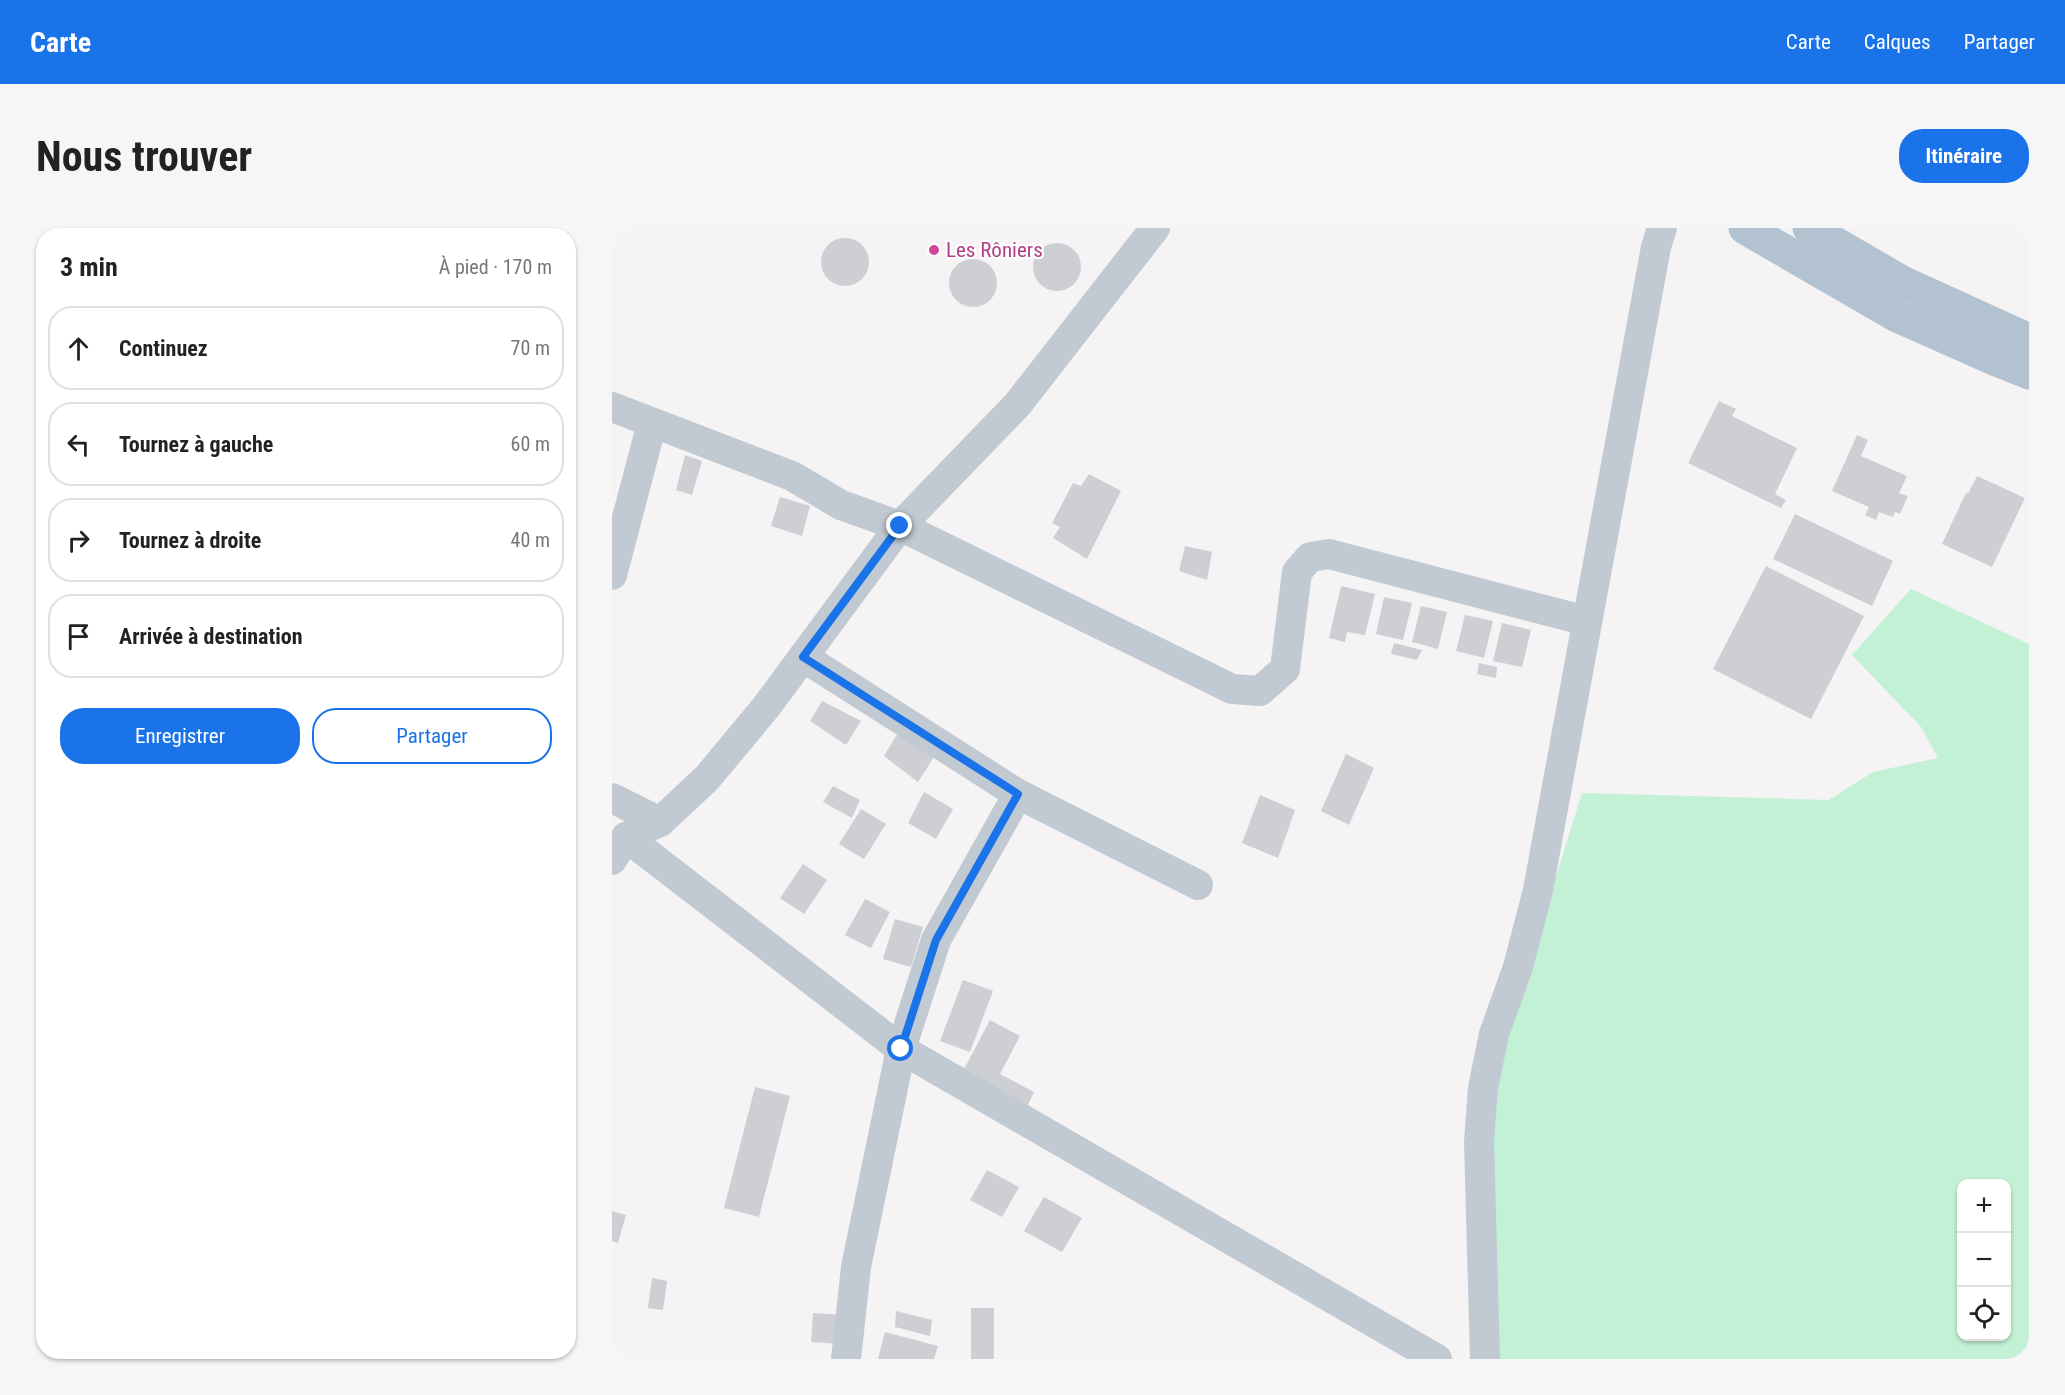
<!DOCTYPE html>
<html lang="fr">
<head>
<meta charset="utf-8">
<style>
  :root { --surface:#fff; --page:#f6f6f6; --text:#222; --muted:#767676; --line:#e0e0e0; --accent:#1a73e8 }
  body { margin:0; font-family:"Roboto Condensed",sans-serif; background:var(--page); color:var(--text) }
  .controls { position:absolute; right:18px; bottom:18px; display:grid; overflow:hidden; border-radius:12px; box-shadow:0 2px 4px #0004 }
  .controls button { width:54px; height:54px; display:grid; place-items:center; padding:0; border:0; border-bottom:2px solid var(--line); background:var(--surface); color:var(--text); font:30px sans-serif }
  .stop { position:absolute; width:18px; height:18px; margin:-14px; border:4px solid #1a73e8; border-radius:50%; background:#fff }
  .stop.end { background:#1a73e8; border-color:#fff; box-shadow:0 2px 6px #0008 }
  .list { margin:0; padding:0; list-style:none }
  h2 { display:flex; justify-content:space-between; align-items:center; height:78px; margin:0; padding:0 24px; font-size:26px }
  h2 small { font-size:20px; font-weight:400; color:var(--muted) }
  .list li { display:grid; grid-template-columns:39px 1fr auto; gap:18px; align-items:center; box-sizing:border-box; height:84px; margin:0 12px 12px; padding:0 12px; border:2px solid var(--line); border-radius:24px }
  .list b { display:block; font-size:22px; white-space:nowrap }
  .list em { font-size:20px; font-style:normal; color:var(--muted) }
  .actions { display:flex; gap:12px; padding:18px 24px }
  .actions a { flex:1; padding:14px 0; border:2px solid var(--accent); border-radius:24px; text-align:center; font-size:21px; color:var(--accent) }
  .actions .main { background:var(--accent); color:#fff }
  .icon { flex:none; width:33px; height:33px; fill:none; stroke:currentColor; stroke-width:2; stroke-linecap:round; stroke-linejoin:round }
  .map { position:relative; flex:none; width:1417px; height:1131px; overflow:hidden; border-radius:24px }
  header { display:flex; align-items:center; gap:36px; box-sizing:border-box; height:84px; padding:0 30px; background:var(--accent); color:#fff }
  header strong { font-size:28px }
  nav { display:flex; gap:33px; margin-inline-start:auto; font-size:21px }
  .intro { display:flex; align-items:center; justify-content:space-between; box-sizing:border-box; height:144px; padding:0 36px }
  h1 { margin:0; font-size:42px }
  .button { padding:15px 27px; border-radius:24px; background:var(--accent); color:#fff; font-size:21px; font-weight:700 }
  main { display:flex; gap:36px; padding:0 36px }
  aside { flex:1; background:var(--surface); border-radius:24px; box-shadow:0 2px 4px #0004 }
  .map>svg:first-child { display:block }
</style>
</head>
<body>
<header>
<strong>Carte</strong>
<nav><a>Carte</a><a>Calques</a><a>Partager</a></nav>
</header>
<div class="intro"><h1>Nous trouver</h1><a class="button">Itinéraire</a></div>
<main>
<aside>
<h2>3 min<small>À pied · 170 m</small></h2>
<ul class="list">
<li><svg class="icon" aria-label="ahead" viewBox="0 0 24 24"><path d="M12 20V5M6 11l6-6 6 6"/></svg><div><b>Continuez</b></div><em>70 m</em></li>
<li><svg class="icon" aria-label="left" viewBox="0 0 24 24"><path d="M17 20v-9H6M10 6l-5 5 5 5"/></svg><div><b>Tournez à gauche</b></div><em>60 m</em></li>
<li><svg class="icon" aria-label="right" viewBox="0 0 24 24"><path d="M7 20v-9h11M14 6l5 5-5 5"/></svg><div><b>Tournez à droite</b></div><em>40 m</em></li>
<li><svg class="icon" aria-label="arrive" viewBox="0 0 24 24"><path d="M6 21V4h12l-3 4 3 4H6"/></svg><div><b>Arrivée à destination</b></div></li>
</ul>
<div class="actions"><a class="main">Enregistrer</a><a>Partager</a></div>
</aside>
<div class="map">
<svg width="1417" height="1131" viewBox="0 0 1417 1131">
  <rect width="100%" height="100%" fill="#f5f3f3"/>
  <path fill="#c3f1d5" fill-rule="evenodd" d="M 1299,361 L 1417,416 L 1417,1131 L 884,1131 L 881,993 L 855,878 L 879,809 L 931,690 L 970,565 L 1217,572 L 1261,544 L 1326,530 L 1309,499 L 1240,427 ZM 1350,956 L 1394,956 L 1394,1108 L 1350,1108 Z"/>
  <g fill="#cdcfd5">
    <circle cx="233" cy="34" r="24"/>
    <circle cx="445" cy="39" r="24"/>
    <circle cx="361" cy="55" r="24"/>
    <path d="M 1107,173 L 1124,181 L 1120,188 L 1185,220 L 1163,266 L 1174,272 L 1169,280 L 1076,235 Z"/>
    <path d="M 1245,207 L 1256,212 L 1249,228 L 1295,248 L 1287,265 L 1296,268 L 1288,286 L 1283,284 L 1281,289 L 1267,284 L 1264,292 L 1253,287 L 1257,279 L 1220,263 Z"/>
    <path d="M 73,227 L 90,233 L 80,267 L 64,262 Z"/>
    <path d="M 477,246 L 509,263 L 475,331 L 441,310 L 448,299 L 440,295 L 461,255 L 469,258 Z"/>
    <path d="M 1365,248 L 1413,270 L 1380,339 L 1330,316 L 1353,267 L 1357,264 Z"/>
    <path d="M 168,269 L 198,278 L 190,308 L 159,298 Z"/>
    <path d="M 1183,286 L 1281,333 L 1260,378 L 1161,331 Z"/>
    <path d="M 573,318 L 600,324 L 595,352 L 567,343 Z"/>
    <path d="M 1154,338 L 1252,388 L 1199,491 L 1101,441 Z"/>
    <path d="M 729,358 L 763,366 L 753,407 L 735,404 L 733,414 L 717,410 Z"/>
    <path d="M 772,369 L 800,375 L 791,412 L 764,406 Z"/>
    <path d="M 809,378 L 835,384 L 826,421 L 800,414 Z"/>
    <path d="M 853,387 L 881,393 L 872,430 L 844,423 Z"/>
    <path d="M 890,395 L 919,402 L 910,439 L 881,433 Z"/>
    <path d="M 782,415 L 810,422 L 805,432 L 779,426 Z"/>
    <path d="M 867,435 L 885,439 L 884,450 L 865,446 Z"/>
    <path d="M 210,473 L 249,493 L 234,517 L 198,493 Z"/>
    <path d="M 286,505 L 322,529 L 306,554 L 272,528 Z"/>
    <path d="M 734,526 L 762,540 L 737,597 L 709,583 Z"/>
    <path d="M 221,558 L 248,572 L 240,590 L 211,574 Z"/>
    <path d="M 312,564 L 341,581 L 324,611 L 296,595 Z"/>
    <path d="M 648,567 L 683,582 L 666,630 L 630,615 Z"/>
    <path d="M 249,581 L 274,596 L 252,631 L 227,616 Z"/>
    <path d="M 191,636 L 215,652 L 192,686 L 168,670 Z"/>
    <path d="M 253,671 L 278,684 L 259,720 L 233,707 Z"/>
    <path d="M 283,691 L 311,699 L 299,739 L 271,731 Z"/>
    <path d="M 351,752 L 381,763 L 358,824 L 328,813 Z"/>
    <path d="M 378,792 L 408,808 L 388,846 L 422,864 L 416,877 L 351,843 Z"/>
    <path d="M 143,859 L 178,868 L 147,989 L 112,980 Z"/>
    <path d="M 375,942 L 407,959 L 390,989 L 358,972 Z"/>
    <path d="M 432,969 L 470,990 L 450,1024 L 412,1003 Z"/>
    <path d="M 0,983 L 14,987 L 6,1015 L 0,1013 Z"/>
    <path d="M 40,1050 L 55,1053 L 51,1082 L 36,1080 Z"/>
    <rect x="359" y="1080" width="23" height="51"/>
    <path d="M 284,1083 L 320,1092 L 318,1108 L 283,1099 Z"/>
    <path d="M 201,1085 L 232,1087 L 229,1116 L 199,1114 Z"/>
    <path d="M 273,1104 L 326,1118 L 322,1131 L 266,1131 Z"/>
  </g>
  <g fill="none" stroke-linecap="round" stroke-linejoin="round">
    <g stroke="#c1cad2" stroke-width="30">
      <path d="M 0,179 L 180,248 L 229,277 L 288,298 L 620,461 L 648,463 L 673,441 L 685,344 L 698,329 L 717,326 L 975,393"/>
      <path d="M 0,347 L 40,195"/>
      <path d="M 191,429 L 406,566 L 586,657"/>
      <path d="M 0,570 L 48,594"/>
      <path d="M 14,609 L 289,821 L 825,1131"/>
      <path d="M 0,632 L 14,609 L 48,594 L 95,550 L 154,479 L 288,298 L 405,177 L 543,0"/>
      <path d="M 234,1131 L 244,1039 L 289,821 L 324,712 L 406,566"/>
      <path d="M 873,1131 L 867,914 L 871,860 L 882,806 L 906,739 L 926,662 L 1044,19 L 1050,0"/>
    </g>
    <g stroke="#b3c2d1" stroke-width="33">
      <path d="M 1133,0 L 1285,88 L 1382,131 L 1417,145"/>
      <path d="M 1197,0 L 1290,54 L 1417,112"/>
    </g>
  </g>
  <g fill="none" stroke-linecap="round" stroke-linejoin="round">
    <path stroke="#1a73e8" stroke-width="8" d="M 288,298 L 191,429 L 406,566 L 324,712 L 289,821"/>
  </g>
  <circle fill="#d1479c" stroke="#fff" stroke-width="2" cx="322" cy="22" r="6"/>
  <g text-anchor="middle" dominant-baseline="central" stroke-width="4.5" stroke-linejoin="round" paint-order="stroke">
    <g font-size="21" fill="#b23c85" stroke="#fff" text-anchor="start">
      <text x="334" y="22">Les Rôniers</text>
    </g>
  </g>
</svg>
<div class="controls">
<button>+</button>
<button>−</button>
<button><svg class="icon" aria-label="locate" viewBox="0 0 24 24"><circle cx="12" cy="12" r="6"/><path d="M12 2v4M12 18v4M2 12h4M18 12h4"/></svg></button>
</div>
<div class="stop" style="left:289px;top:821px"></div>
<div class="stop end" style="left:288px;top:298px"></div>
</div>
</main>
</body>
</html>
